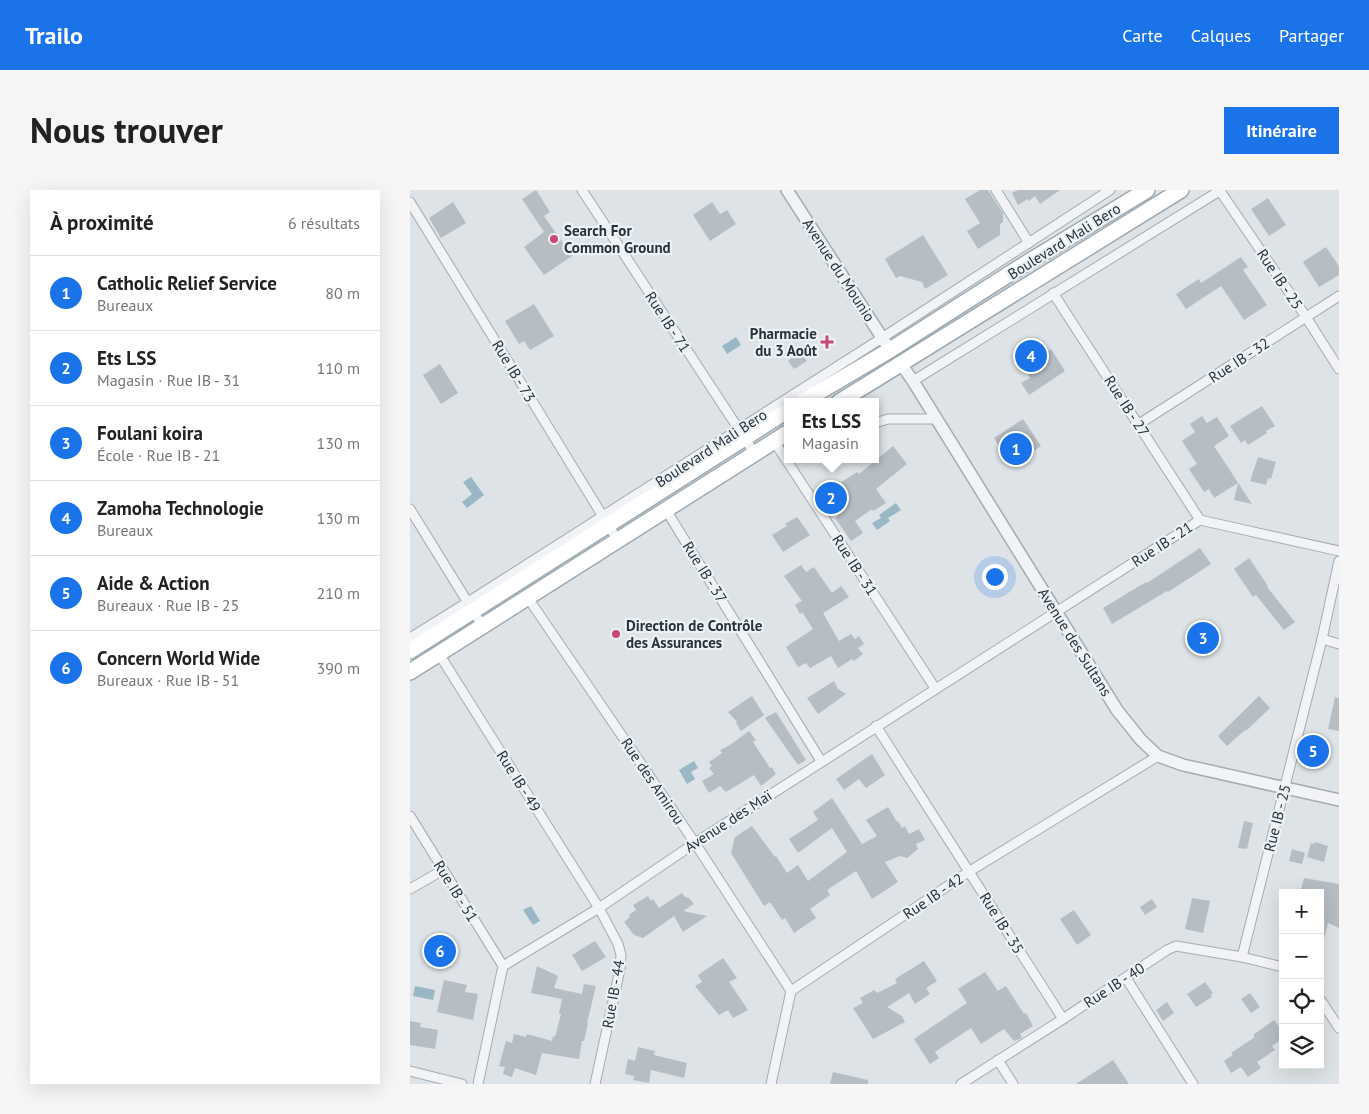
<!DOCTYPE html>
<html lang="fr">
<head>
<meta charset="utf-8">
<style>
  :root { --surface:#fff; --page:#f6f6f6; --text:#222; --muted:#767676; --line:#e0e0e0; --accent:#1a73e8 }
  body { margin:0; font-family:"PT Sans",sans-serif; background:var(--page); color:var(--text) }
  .controls { position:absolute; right:15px; bottom:15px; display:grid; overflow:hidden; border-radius:0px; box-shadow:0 5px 20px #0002 }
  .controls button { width:45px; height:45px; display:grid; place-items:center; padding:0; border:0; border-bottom:1px solid var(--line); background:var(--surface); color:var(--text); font:25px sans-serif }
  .you { position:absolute; left:584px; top:386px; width:18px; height:18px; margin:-12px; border:4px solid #fff; border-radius:50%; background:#1a73e8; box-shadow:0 0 0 8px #1a73e833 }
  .badge { display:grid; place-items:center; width:32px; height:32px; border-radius:50%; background:var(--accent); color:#fff; font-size:16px; font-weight:700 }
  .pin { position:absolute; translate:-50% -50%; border:2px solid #fff; box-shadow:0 1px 5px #0006 }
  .popup { position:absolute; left:374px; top:208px; width:95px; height:65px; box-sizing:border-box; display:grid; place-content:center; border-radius:0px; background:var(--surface); filter:drop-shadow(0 1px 4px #0005); font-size:16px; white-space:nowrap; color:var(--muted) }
  .popup b { font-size:19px; color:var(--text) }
  .popup::after { content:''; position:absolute; left:50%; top:100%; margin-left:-10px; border:10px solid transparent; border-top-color:var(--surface) }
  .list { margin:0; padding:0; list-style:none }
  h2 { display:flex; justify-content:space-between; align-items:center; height:65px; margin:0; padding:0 20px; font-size:21px }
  h2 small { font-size:16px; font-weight:400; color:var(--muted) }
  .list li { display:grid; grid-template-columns:32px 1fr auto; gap:15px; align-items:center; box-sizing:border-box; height:75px; padding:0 20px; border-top:1px solid var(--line) }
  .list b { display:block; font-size:19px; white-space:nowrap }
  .list p { margin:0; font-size:16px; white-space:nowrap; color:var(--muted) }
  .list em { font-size:16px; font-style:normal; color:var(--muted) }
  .icon { flex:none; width:28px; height:28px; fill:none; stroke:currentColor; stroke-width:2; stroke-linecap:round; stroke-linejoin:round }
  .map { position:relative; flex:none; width:929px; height:894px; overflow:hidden; border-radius:0px }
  header { display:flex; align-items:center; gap:30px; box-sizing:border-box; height:70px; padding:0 25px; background:var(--accent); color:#fff }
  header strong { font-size:24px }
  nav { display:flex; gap:28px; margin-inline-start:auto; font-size:18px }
  .intro { display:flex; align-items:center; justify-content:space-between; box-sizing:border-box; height:120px; padding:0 30px }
  h1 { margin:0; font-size:35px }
  .button { padding:12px 22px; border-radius:0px; background:var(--accent); color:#fff; font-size:18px; font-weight:700 }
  main { display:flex; gap:30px; padding:0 30px }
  aside { flex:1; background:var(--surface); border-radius:0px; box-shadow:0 5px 20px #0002 }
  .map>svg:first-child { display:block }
</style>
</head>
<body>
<header>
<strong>Trailo</strong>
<nav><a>Carte</a><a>Calques</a><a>Partager</a></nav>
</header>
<div class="intro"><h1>Nous trouver</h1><a class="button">Itinéraire</a></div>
<main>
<aside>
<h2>À proximité<small>6 résultats</small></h2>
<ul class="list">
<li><span class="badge">1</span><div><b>Catholic Relief Service</b><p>Bureaux</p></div><em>80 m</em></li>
<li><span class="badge">2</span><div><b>Ets LSS</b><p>Magasin · Rue IB - 31</p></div><em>110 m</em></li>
<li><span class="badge">3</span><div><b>Foulani koira</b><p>École · Rue IB - 21</p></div><em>130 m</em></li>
<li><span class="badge">4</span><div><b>Zamoha Technologie</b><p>Bureaux</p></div><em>130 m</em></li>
<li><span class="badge">5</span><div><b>Aide &amp; Action</b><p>Bureaux · Rue IB - 25</p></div><em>210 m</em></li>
<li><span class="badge">6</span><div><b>Concern World Wide</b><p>Bureaux · Rue IB - 51</p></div><em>390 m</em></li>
</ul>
</aside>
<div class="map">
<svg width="929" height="894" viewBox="0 0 929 894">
  <rect width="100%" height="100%" fill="#dee3e7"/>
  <g fill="#9ab7c6">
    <path d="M 326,147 L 331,155 L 317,164 L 312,156 Z"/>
    <path d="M 61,287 L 74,305 L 57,318 L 52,312 L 62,304 L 53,292 Z"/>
    <path d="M 486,313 L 491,320 L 478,328 L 480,331 L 467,340 L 462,333 L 471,328 L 469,325 Z"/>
    <path d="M 284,571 L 288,578 L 281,582 L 285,589 L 277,594 L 269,580 Z"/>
    <path d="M 121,716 L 130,731 L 123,735 L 113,720 Z"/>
    <path d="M 5,796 L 25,800 L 23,810 L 3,806 Z"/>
  </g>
  <g fill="#b6bdc3">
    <path d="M 126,0 L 140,22 L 134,26 L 162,66 L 134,85 L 114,57 L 134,42 L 112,9 Z"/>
    <path d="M 570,0 L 578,0 L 593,23 L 593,32 L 590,34 L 590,45 L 568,59 L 557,41 L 570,33 L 555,9 Z"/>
    <path d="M 608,0 L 650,0 L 630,14 L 625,6 L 619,11 L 618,9 L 608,15 L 602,3 Z"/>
    <path d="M 858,8 L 876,35 L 859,46 L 841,19 Z"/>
    <path d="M 43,12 L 56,33 L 31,48 L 19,28 Z"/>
    <path d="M 302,12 L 310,24 L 317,20 L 326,34 L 300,51 L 283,25 Z"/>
    <path d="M 513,45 L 538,85 L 515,99 L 512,92 L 490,86 L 486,88 L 475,69 Z"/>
    <path d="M 916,57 L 929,76 L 929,85 L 909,97 L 893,72 Z"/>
    <path d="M 831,67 L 838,77 L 833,80 L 857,115 L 834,130 L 811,96 L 776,119 L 766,104 L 789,89 L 791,93 Z"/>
    <path d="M 124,114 L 144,146 L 120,160 L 114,151 L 109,154 L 95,131 Z"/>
    <path d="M 641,159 L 655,181 L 619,205 L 611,193 L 620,188 L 616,180 L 622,176 L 620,173 Z"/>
    <path d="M 391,162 L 397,171 L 384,179 L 378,171 Z"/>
    <path d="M 30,174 L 48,203 L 31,214 L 13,185 Z"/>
    <path d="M 852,216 L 865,236 L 856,241 L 857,243 L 838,255 L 835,250 L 831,253 L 820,236 Z"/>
    <path d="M 792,226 L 797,233 L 807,227 L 819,246 L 804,256 L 842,314 L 824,310 L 828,293 L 804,308 L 799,299 L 794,302 L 779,279 L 787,274 L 772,251 L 785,242 L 780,234 Z"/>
    <path d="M 613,229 L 631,256 L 602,276 L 584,248 Z"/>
    <path d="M 483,256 L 497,274 L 466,299 L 476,313 L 463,321 L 462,319 L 445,331 L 453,343 L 441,351 L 425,328 L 428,326 L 414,305 L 422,300 L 420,297 L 429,291 L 430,293 L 447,282 L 449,284 Z"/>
    <path d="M 848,267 L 866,272 L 861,289 L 858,288 L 856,295 L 840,291 Z"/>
    <path d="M 387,327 L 400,345 L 373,362 L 362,345 L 377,336 L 375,334 Z"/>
    <path d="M 790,358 L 801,374 L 758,402 L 757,401 L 702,434 L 693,418 L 736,392 L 737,393 Z"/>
    <path d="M 839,368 L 858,396 L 857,397 L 885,432 L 874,440 L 846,405 L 843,407 L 824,379 Z"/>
    <path d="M 391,375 L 396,382 L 404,377 L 422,403 L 431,396 L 439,407 L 413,423 L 429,451 L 441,444 L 445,449 L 449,446 L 454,454 L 448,458 L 453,464 L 444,471 L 442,469 L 428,478 L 421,466 L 400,478 L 396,473 L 388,477 L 376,457 L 403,439 L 392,422 L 390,424 L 385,415 L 392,411 L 374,386 Z"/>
    <path d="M 424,491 L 428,499 L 436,504 L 408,524 L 397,508 Z"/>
    <path d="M 342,506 L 354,525 L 331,541 L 326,533 L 327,532 L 318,522 Z"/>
    <path d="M 849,506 L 860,518 L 836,541 L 835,540 L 817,556 L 808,546 Z"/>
    <path d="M 925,507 L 929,508 L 929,541 L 918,539 Z"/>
    <path d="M 366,522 L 396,570 L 388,575 L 355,528 Z"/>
    <path d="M 339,541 L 346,550 L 343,552 L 360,578 L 362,577 L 366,584 L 351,596 L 344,585 L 316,602 L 310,596 L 299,603 L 292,591 L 304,584 L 299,578 L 302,576 L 299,572 L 312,563 L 310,560 L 320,555 Z"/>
    <path d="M 462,564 L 475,585 L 456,598 L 449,589 L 434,600 L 426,589 Z"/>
    <path d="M 422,608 L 452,654 L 467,646 L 456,630 L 478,617 L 487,632 L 488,631 L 492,638 L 495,636 L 499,644 L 509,639 L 515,650 L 506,654 L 508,659 L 497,668 L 490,666 L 475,672 L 488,692 L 462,709 L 446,681 L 417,700 L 420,705 L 400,719 L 406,728 L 384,743 L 375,728 L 372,730 L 360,712 L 354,716 L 321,663 L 325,647 L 342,636 L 365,667 L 366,666 L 377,683 L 388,675 L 398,691 L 437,662 L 422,638 L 388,663 L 379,649 L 408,630 L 403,622 Z"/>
    <path d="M 834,631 L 843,633 L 837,659 L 828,658 Z"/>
    <path d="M 905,652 L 918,656 L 914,672 L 897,667 L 901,653 L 905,654 Z"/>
    <path d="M 882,659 L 895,663 L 892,674 L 879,671 Z"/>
    <path d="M 894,688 L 929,694 L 929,738 L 918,733 L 914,749 L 910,748 L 910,703 L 890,703 Z"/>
    <path d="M 272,703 L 275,707 L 279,708 L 284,714 L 273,721 L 297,726 L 273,742 L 264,726 L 233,748 L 224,745 L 214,732 L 220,727 L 219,725 L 226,720 L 223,715 L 238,706 L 241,711 L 243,709 L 249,718 Z"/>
    <path d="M 782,708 L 800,711 L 793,743 L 775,739 Z"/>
    <path d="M 742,709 L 747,717 L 735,725 L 730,717 Z"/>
    <path d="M 664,720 L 681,745 L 667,755 L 650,729 Z"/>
    <path d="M 30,747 L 43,768 L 29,776 L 16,755 Z"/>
    <path d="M 185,751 L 196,767 L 172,781 L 162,765 Z"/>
    <path d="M 313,768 L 327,788 L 319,792 L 338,820 L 323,828 L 318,820 L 309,825 L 285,796 L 292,792 L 288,785 Z"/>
    <path d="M 514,771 L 527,791 L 516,798 L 520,804 L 505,814 L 499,803 L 477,817 L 492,826 L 495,832 L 463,849 L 443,818 L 453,813 L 450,808 L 464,800 L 467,803 L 487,793 L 485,789 Z"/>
    <path d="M 127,776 L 148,786 L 144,798 L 172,804 L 174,794 L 186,796 L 177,833 L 178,833 L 174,851 L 172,851 L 169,869 L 132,863 L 126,885 L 105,878 L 102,887 L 93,884 L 95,877 L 89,876 L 96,851 L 102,853 L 104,844 L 116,847 L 117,844 L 142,851 L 143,846 L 145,847 L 151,824 L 149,824 L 152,809 L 121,803 Z"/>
    <path d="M 575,782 L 588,801 L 596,796 L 614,824 L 616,823 L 623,836 L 610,844 L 612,848 L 604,851 L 594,839 L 571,854 L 561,838 L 525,862 L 529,868 L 520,874 L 504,849 L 557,813 L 548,799 Z"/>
    <path d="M 34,790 L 57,795 L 55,802 L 68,804 L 63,830 L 27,822 Z"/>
    <path d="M 795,792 L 803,803 L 801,805 L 802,807 L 786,817 L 777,804 Z"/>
    <path d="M 840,803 L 850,817 L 841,823 L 831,809 Z"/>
    <path d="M 757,812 L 764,823 L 753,831 L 746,820 Z"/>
    <path d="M 864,830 L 873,842 L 873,848 L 862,856 L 865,860 L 847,872 L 851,878 L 838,887 L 831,877 L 821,883 L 814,871 L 823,865 L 821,863 L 845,847 L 843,845 Z"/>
    <path d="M 0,831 L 11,833 L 10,837 L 28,840 L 25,859 L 0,855 Z"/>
    <path d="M 228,857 L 245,861 L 244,865 L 277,873 L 274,888 L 241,880 L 239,893 L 223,890 L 224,886 L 215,884 L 218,869 L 225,871 Z"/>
    <path d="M 703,870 L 719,894 L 666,894 Z"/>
    <path d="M 423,882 L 458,890 L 458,894 L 420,894 Z"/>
  </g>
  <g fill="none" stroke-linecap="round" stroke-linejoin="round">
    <defs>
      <g id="minor">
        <path d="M 172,0 L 345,264"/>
        <path d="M 586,0 L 619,53"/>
        <path d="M 810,1 L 896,127 L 929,179"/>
        <path d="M 0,12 L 208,351"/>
        <path d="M 643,103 L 790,330"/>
        <path d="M 503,191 L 811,0"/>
        <path d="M 465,233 L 478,229 L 526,229"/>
        <path d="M 729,234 L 929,106"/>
        <path d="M 364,251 L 525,498"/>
        <path d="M 0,319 L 73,437"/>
        <path d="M 256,320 L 411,571"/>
        <path d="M 118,408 L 285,653 L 381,801"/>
        <path d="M 0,448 L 58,412 L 472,148 L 700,0"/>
        <path d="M 912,449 L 929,454"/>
        <path d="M 29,464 L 189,718 L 208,754 L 211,765 L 210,779 L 185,894"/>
        <path d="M 466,536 L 653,829"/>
        <path d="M 0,626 L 93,776"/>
        <path d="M 0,699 L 33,680"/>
        <path d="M 832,767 L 912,449 L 929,371"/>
        <path d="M 716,788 L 783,894"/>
        <path d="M 910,809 L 929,838"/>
        <path d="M 588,870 L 603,894"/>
        <path d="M 0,881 L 52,894"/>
        <path d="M 68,894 L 93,776 L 189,718 L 285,653 L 790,330 L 929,361"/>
        <path d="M 361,894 L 381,801 L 560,681 L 748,566"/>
        <path d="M 551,894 L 653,829 L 757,760 L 766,756 L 832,767 L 873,777"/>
      </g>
      <g id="tertiary">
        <path d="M 377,0 L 480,160"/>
        <path d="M 491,174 L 503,191 L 707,520 L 731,550 L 748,566 L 773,575 L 929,610"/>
      </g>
      <g id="primary">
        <path d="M 392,212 L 480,160 L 615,74 L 737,0"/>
        <path d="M 429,212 L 771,0"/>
        <path d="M 0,461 L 377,221"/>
        <path d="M 0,482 L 377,243"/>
      </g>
    </defs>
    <use href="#minor" stroke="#a4abb1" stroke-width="11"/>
    <use href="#tertiary" stroke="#a4abb1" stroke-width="14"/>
    <use href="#primary" stroke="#9eaab2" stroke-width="18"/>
    <use href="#minor" stroke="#f1f3f6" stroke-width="9"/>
    <use href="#tertiary" stroke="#f1f3f6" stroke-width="11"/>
    <use href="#primary" stroke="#fff" stroke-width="15"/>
  </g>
  <g fill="#c74871" stroke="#edf2f5" stroke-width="2">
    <circle cx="144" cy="49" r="5"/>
    <path d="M414.5 144.5h5v5h5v5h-5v5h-5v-5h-5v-5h5z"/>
    <circle cx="206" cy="444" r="5"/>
  </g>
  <g text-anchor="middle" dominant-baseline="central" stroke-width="4.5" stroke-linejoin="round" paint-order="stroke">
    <g font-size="15" font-weight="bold" fill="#28333d" stroke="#edf2f5" text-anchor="start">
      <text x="154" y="40">Search For<tspan x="154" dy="17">Common Ground</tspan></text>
      <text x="407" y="143" text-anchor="end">Pharmacie<tspan x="407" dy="17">du 3 Août</tspan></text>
      <text x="216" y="435">Direction de Contrôle<tspan x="216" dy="17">des Assurances</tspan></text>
    </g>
    <g font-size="15" fill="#28333d" stroke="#edf2f5">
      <text transform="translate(654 51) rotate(-32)">Boulevard Mali Bero</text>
      <text transform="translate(429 80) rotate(57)">Avenue du Mounio</text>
      <text transform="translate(870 89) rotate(56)">Rue IB - 25</text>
      <text transform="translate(258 132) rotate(57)">Rue IB - 71</text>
      <text transform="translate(829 170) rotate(-33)">Rue IB - 32</text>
      <text transform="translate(104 181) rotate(59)">Rue IB - 73</text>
      <text transform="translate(717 216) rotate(57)">Rue IB - 27</text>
      <text transform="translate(301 258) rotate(-33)">Boulevard Mali Bero</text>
      <text transform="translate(752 354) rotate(-33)">Rue IB - 21</text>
      <text transform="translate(445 375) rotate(57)">Rue IB - 31</text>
      <text transform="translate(295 382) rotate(58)">Rue IB - 37</text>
      <text transform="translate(665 452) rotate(58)">Avenue des Sultans</text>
      <text transform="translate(109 591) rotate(58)">Rue IB - 49</text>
      <text transform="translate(243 591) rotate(56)">Rue des Amirou</text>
      <text transform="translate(867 628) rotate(-76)">Rue IB - 25</text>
      <text transform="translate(318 631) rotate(-33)">Avenue des Maï</text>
      <text transform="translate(46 701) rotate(58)">Rue IB - 51</text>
      <text transform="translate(523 706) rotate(-34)">Rue IB - 42</text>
      <text transform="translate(592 733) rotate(58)">Rue IB - 35</text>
      <text transform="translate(704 795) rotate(-33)">Rue IB - 40</text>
      <text transform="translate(203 804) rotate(-80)">Rue IB - 44</text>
    </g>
  </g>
</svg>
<div class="controls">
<button>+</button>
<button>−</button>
<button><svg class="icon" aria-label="locate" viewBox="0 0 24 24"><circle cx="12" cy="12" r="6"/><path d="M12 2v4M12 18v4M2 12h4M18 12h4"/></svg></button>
<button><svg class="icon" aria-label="layers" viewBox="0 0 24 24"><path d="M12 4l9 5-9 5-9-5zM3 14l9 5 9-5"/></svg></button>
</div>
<div class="you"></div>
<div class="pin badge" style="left:606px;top:259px">1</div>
<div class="pin badge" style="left:421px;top:308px">2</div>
<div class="popup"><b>Ets LSS</b>Magasin</div>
<div class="pin badge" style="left:793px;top:448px">3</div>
<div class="pin badge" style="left:621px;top:166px">4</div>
<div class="pin badge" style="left:903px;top:561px">5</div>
<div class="pin badge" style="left:30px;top:761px">6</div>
</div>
</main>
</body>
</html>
